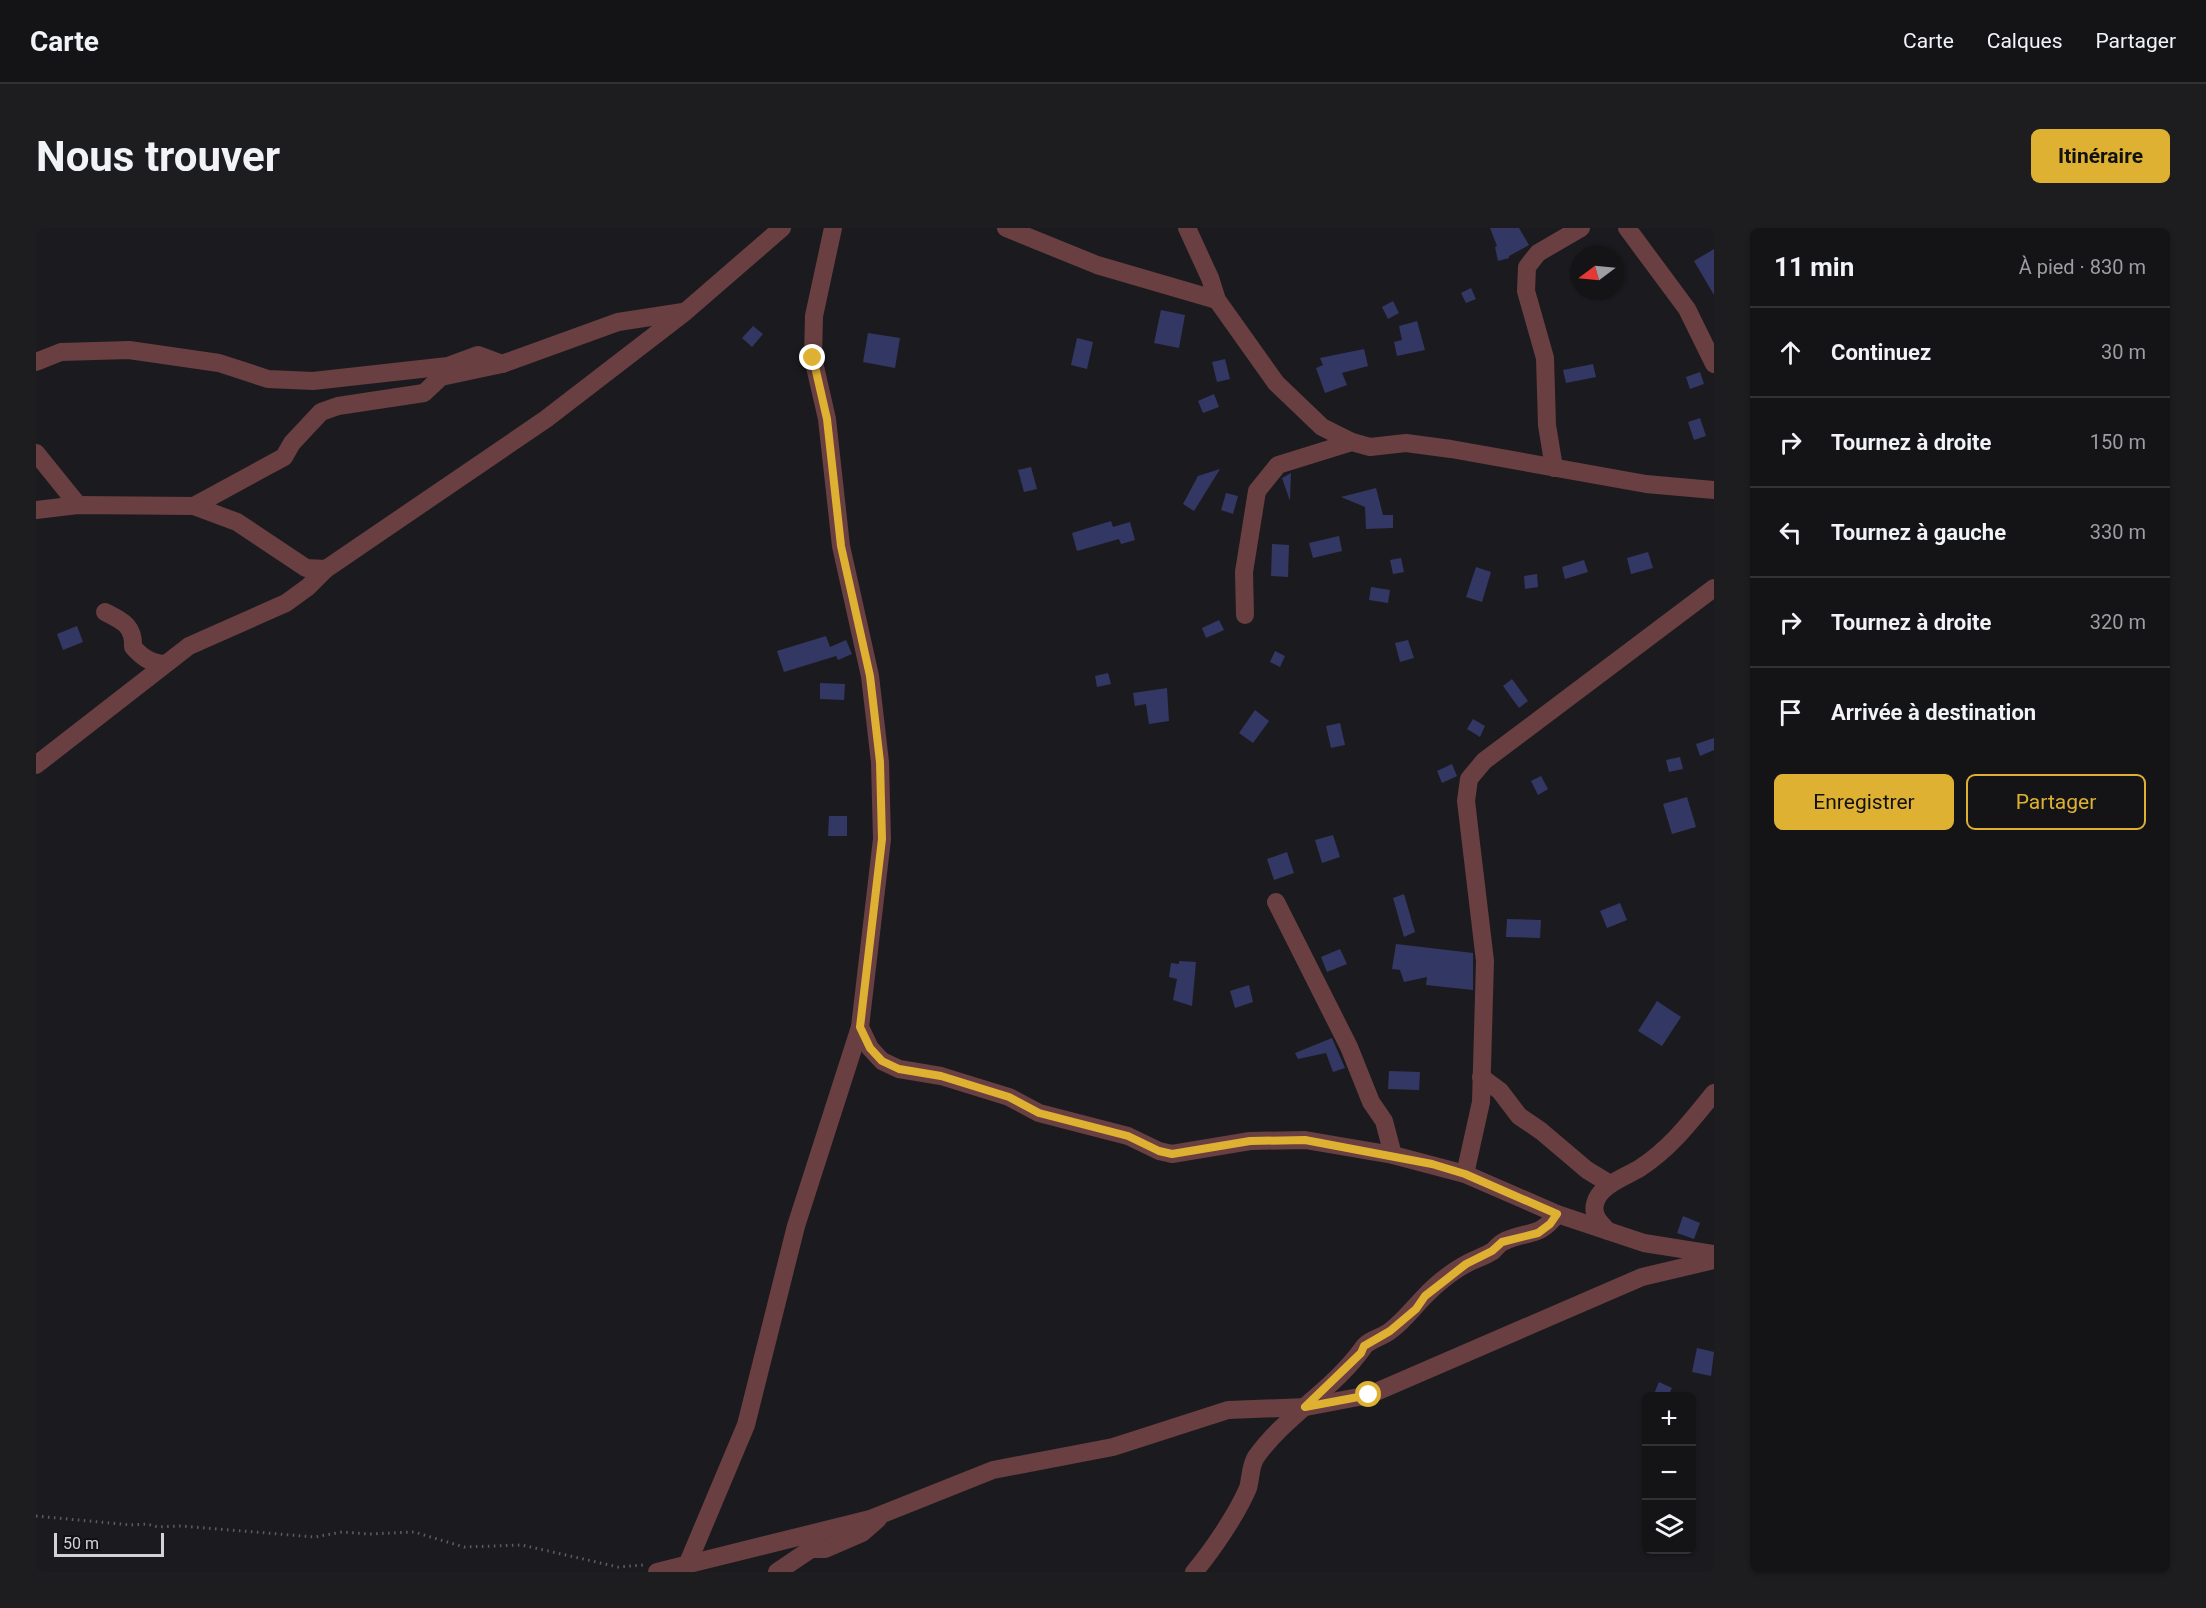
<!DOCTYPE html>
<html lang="fr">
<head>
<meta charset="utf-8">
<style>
  :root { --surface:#141417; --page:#1d1d20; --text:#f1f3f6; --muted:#9d9ea1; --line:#333336; --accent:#deb133 }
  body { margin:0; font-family:Roboto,sans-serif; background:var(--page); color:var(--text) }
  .controls { position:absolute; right:18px; bottom:18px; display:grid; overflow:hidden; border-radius:9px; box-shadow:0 2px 4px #0004 }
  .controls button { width:54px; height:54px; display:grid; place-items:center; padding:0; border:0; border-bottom:2px solid var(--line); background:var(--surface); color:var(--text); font:30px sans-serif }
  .compass { position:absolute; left:1534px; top:18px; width:54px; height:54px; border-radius:50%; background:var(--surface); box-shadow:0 2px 4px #0004; rotate:254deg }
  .scale { position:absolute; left:18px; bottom:15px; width:110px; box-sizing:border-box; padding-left:6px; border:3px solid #d2d3d6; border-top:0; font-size:16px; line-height:21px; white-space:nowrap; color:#d2d3d6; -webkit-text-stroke:4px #121216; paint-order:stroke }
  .stop { position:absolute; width:18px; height:18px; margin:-14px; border:4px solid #deb133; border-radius:50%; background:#fff }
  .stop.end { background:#deb133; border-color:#fff; box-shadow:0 2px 6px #0008 }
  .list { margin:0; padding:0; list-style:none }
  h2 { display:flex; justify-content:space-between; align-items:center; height:78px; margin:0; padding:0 24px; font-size:26px }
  h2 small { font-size:20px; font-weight:400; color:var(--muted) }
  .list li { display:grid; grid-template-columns:39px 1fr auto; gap:18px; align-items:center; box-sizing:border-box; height:90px; padding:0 24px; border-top:2px solid var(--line) }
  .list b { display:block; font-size:22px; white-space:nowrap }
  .list em { font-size:20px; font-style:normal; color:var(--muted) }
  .actions { display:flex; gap:12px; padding:18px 24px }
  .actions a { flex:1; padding:14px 0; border:2px solid var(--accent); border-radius:9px; text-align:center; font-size:21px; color:var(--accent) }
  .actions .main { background:var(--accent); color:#111 }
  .icon { flex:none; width:33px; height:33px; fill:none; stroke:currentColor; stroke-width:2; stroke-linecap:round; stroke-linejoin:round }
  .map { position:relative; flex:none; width:1678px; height:1344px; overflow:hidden; border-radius:9px }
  header { display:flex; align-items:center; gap:36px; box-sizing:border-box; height:84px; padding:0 30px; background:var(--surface); border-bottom:2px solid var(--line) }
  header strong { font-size:28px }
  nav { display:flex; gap:33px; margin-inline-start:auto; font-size:21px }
  .intro { display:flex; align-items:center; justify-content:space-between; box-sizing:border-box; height:144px; padding:0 36px }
  h1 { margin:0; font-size:42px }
  .button { padding:15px 27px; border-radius:9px; background:var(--accent); color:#111; font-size:21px; font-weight:700 }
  main { display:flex; gap:36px; padding:0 36px }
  aside { flex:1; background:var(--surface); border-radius:9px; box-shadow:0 2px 4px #0004 }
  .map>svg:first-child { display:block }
</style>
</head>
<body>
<header>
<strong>Carte</strong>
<nav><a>Carte</a><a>Calques</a><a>Partager</a></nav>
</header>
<div class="intro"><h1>Nous trouver</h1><a class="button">Itinéraire</a></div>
<main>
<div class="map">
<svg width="1678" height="1344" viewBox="0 0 1678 1344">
  <rect width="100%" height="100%" fill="#1b1b1f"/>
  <g fill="#333763">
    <path d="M 1454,0 L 1483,0 L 1493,17 L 1473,28 L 1473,30 L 1462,33 L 1459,19 L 1461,18 Z"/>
    <path d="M 1678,21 L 1678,67 L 1658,33 Z"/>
    <path d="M 1435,60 L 1440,71 L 1430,75 L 1425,65 Z"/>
    <path d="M 1357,73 L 1363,85 L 1352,91 L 1346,79 Z"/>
    <path d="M 1125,82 L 1149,87 L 1143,120 L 1118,115 Z"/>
    <path d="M 1381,93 L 1389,122 L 1361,128 L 1358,114 L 1366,112 L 1363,98 Z"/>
    <path d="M 717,98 L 727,106 L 716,119 L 706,110 Z"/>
    <path d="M 832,105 L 864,110 L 859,140 L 827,134 Z"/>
    <path d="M 1041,110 L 1057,114 L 1051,141 L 1035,137 Z"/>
    <path d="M 1328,121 L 1332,138 L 1306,145 L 1311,157 L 1289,165 L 1280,140 L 1287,137 L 1284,130 Z"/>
    <path d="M 1189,131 L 1194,151 L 1181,154 L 1176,134 Z"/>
    <path d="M 1557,136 L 1560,149 L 1530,155 L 1527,142 Z"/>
    <path d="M 1664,144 L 1668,156 L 1654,161 L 1650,149 Z"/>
    <path d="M 1178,166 L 1183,179 L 1167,185 L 1162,173 Z"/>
    <path d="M 1664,190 L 1670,208 L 1658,212 L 1652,194 Z"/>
    <path d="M 995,239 L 1001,261 L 988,264 L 982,242 Z"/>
    <path d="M 1184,241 L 1158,283 L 1147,276 L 1162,248 Z"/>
    <path d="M 1255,245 L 1254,272 L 1254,273 L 1246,250 Z"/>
    <path d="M 1340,260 L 1347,287 L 1357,287 L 1357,300 L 1330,301 L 1329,279 L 1305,269 Z"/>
    <path d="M 1190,265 L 1202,268 L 1197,286 L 1185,282 Z"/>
    <path d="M 1075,293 L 1077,299 L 1094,294 L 1099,312 L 1085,316 L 1083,311 L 1041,323 L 1036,305 Z"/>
    <path d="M 1303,308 L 1306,323 L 1277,330 L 1273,315 Z"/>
    <path d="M 1236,316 L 1253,317 L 1252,349 L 1235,348 Z"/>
    <path d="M 1612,324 L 1617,340 L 1595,346 L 1591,330 Z"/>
    <path d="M 1365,330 L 1368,344 L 1357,346 L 1354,332 Z"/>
    <path d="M 1548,332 L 1552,344 L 1529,351 L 1526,339 Z"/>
    <path d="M 1440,339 L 1455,344 L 1446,374 L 1430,369 Z"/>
    <path d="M 1501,346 L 1502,359 L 1489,361 L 1488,348 Z"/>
    <path d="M 1335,359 L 1354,362 L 1352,375 L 1333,372 Z"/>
    <path d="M 1183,392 L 1188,402 L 1170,410 L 1166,400 Z"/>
    <path d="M 41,398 L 47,414 L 27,422 L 21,406 Z"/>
    <path d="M 790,408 L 794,419 L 810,412 L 816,426 L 802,432 L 800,428 L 748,444 L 741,423 Z"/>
    <path d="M 1372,412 L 1378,430 L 1364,434 L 1359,415 Z"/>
    <path d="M 1239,423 L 1249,428 L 1244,439 L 1234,434 Z"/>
    <path d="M 1072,445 L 1075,456 L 1061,459 L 1059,448 Z"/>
    <path d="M 1476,451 L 1492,473 L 1483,480 L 1467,458 Z"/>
    <path d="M 784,455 L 809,456 L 808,472 L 784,471 Z"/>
    <path d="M 1131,460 L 1133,493 L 1113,496 L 1110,476 L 1099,478 L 1097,465 Z"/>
    <path d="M 1219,482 L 1233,493 L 1217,515 L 1203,505 Z"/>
    <path d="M 1437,491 L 1449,498 L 1444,509 L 1431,501 Z"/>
    <path d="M 1304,495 L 1309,517 L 1295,520 L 1290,498 Z"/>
    <path d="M 1678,510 L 1678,522 L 1664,528 L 1660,516 Z"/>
    <path d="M 1644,529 L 1647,541 L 1633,544 L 1630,532 Z"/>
    <path d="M 1416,536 L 1421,548 L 1406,555 L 1401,543 Z"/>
    <path d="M 1505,548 L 1512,561 L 1502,567 L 1495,553 Z"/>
    <path d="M 1651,569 L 1660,599 L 1636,606 L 1627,576 Z"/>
    <path d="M 793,588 L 811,588 L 811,608 L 792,608 Z"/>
    <path d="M 1297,607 L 1304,629 L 1286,635 L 1279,612 Z"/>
    <path d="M 1251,624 L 1258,645 L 1238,652 L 1231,631 Z"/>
    <path d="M 1368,666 L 1379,704 L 1368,709 L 1357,670 Z"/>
    <path d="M 1584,675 L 1591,692 L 1571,700 L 1564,683 Z"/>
    <path d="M 1471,691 L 1505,692 L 1504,710 L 1470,709 Z"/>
    <path d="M 1360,716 L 1437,725 L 1437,762 L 1390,757 L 1391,749 L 1368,754 L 1364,742 L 1356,741 Z"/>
    <path d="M 1304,721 L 1311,736 L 1291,744 L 1285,729 Z"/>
    <path d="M 1143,733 L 1160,734 L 1156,778 L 1137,772 L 1141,751 L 1133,749 L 1135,735 L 1143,736 Z"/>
    <path d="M 1213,757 L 1217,774 L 1199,780 L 1194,763 Z"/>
    <path d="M 1621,773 L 1645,789 L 1626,818 L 1602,803 Z"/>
    <path d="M 1296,810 L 1309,840 L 1297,844 L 1290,825 L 1262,831 L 1259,825 Z"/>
    <path d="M 1353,843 L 1384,844 L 1383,862 L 1352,861 Z"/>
    <path d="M 1647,988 L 1664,995 L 1658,1011 L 1641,1005 Z"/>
    <path d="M 1661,1120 L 1678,1124 L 1675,1148 L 1656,1144 Z"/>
    <path d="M 1623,1154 L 1636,1160 L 1632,1168 L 1617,1168 Z"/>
  </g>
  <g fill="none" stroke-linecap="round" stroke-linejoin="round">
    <path stroke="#5e5e62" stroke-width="3" stroke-dasharray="1.5 4.5" stroke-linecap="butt" d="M 0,1288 L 95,1297 L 111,1296 L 122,1299 L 145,1298 L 279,1309 L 306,1304 L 333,1306 L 378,1304 L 428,1319 L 486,1317 L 582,1339 L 608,1337"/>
    <g stroke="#6a3f41" stroke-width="18">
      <path d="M 797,0 L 778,88 L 777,130 L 791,191 L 805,318 L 834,448 L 844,534 L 846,611 L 824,799 L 834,820 L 846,833 L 863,841 L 905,848 L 973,869 L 1003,885 L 1092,908 L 1123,923 L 1136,926 L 1214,913 L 1269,912 L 1357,927 L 1429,946 L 1521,986 L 1608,1015 L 1678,1026"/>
      <path d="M 970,0 L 1061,37 L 1181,72"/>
      <path d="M 1151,0 L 1174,50 L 1181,72 L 1240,155 L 1286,199 L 1316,214 L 1334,219 L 1370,215 L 1415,221 L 1610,256 L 1678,262"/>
      <path d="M 1591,0 L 1651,81 L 1678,136"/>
      <path d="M 0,134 L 25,124 L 93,122 L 183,135 L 232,151 L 277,153 L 412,138 L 442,127 L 466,136"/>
      <path d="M 0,225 L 42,277"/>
      <path d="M 1518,240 L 1511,197 L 1509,130 L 1490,63 L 1491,39 L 1502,25 L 1545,0"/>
      <path d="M 158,278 L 248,229 L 256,215 L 285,184 L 302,178 L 388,165 L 405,149 L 466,136 L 582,94 L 647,84"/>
      <path d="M 0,282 L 42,277 L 158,278 L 201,294 L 270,340 L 290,341 L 510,191 L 649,84 L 746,0"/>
      <path d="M 69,384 C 87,393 98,398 97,419 C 106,429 114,435 128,436"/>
      <path d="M 1209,387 L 1208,344 L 1221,263 L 1242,237 L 1316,214"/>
      <path d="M 0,537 L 153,418 L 250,375 L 272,359 L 290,341"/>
      <path d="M 1240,674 L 1313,819 L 1335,874 L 1348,893 L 1357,927"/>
      <path d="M 1445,849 L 1464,863 L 1483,888 L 1505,903 L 1551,942 L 1574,956"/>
      <path d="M 1429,946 L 1445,874 L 1449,733 L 1430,573 L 1433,551 L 1448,533 L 1678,360"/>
      <path d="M 1572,1003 C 1565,996 1556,988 1559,976 C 1563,957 1590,949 1604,940 C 1635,920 1655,893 1678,865"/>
      <path d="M 649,1342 L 710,1197 L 760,998 L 824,799"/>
      <path d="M 621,1344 L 834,1291 L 957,1242 L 1077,1219 L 1192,1182 L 1270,1179 L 1333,1167 L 1606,1049 L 1678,1032"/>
      <path d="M 741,1344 L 775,1321 L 789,1321 L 826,1305 L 842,1291"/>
      <path d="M 1158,1344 C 1176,1323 1201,1286 1212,1260 C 1215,1250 1214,1238 1220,1229 C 1249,1188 1298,1161 1327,1120 C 1332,1112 1347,1109 1354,1103 C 1368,1093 1377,1080 1389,1068 C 1400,1056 1418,1042 1432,1035 C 1440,1031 1449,1028 1457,1023 C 1460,1020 1463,1016 1467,1014 C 1490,1002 1503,1011 1521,986"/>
    </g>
  </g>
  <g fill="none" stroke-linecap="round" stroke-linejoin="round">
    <path stroke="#deb133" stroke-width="8" d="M 777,130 L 791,191 L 805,318 L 834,448 L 844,534 L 846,611 L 824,799 L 834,820 L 846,833 L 863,841 L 905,848 L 973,869 L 1003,885 L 1092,908 L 1123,923 L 1136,926 L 1214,913 L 1269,912 L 1396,936 L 1429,946 L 1521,986 L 1514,996 L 1502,1005 L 1466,1014 L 1456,1023 L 1430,1036 L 1389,1068 L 1380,1081 L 1354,1103 L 1328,1118 L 1325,1125 L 1269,1179 L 1333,1167"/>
  </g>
</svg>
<div class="controls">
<button>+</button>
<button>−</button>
<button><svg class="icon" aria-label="layers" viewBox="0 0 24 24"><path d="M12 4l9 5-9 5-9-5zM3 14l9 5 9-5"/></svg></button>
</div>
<svg class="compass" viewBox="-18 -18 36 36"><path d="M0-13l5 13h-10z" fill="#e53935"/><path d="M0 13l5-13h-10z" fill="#9d9ea1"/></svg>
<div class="scale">50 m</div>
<div class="stop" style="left:1333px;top:1167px"></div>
<div class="stop end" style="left:777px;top:130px"></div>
</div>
<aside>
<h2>11 min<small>À pied · 830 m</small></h2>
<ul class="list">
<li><svg class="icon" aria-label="ahead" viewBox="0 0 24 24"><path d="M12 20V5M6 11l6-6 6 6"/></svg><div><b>Continuez</b></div><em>30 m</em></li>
<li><svg class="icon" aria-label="right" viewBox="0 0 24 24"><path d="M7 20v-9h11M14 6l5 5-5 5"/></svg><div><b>Tournez à droite</b></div><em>150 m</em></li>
<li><svg class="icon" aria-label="left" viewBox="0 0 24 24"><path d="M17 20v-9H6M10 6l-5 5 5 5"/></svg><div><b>Tournez à gauche</b></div><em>330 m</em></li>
<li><svg class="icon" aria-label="right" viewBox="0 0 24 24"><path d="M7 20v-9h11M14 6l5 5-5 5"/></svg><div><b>Tournez à droite</b></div><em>320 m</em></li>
<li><svg class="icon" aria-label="arrive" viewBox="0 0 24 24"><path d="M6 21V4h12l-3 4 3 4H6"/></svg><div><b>Arrivée à destination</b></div></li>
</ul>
<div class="actions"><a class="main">Enregistrer</a><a>Partager</a></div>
</aside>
</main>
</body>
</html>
